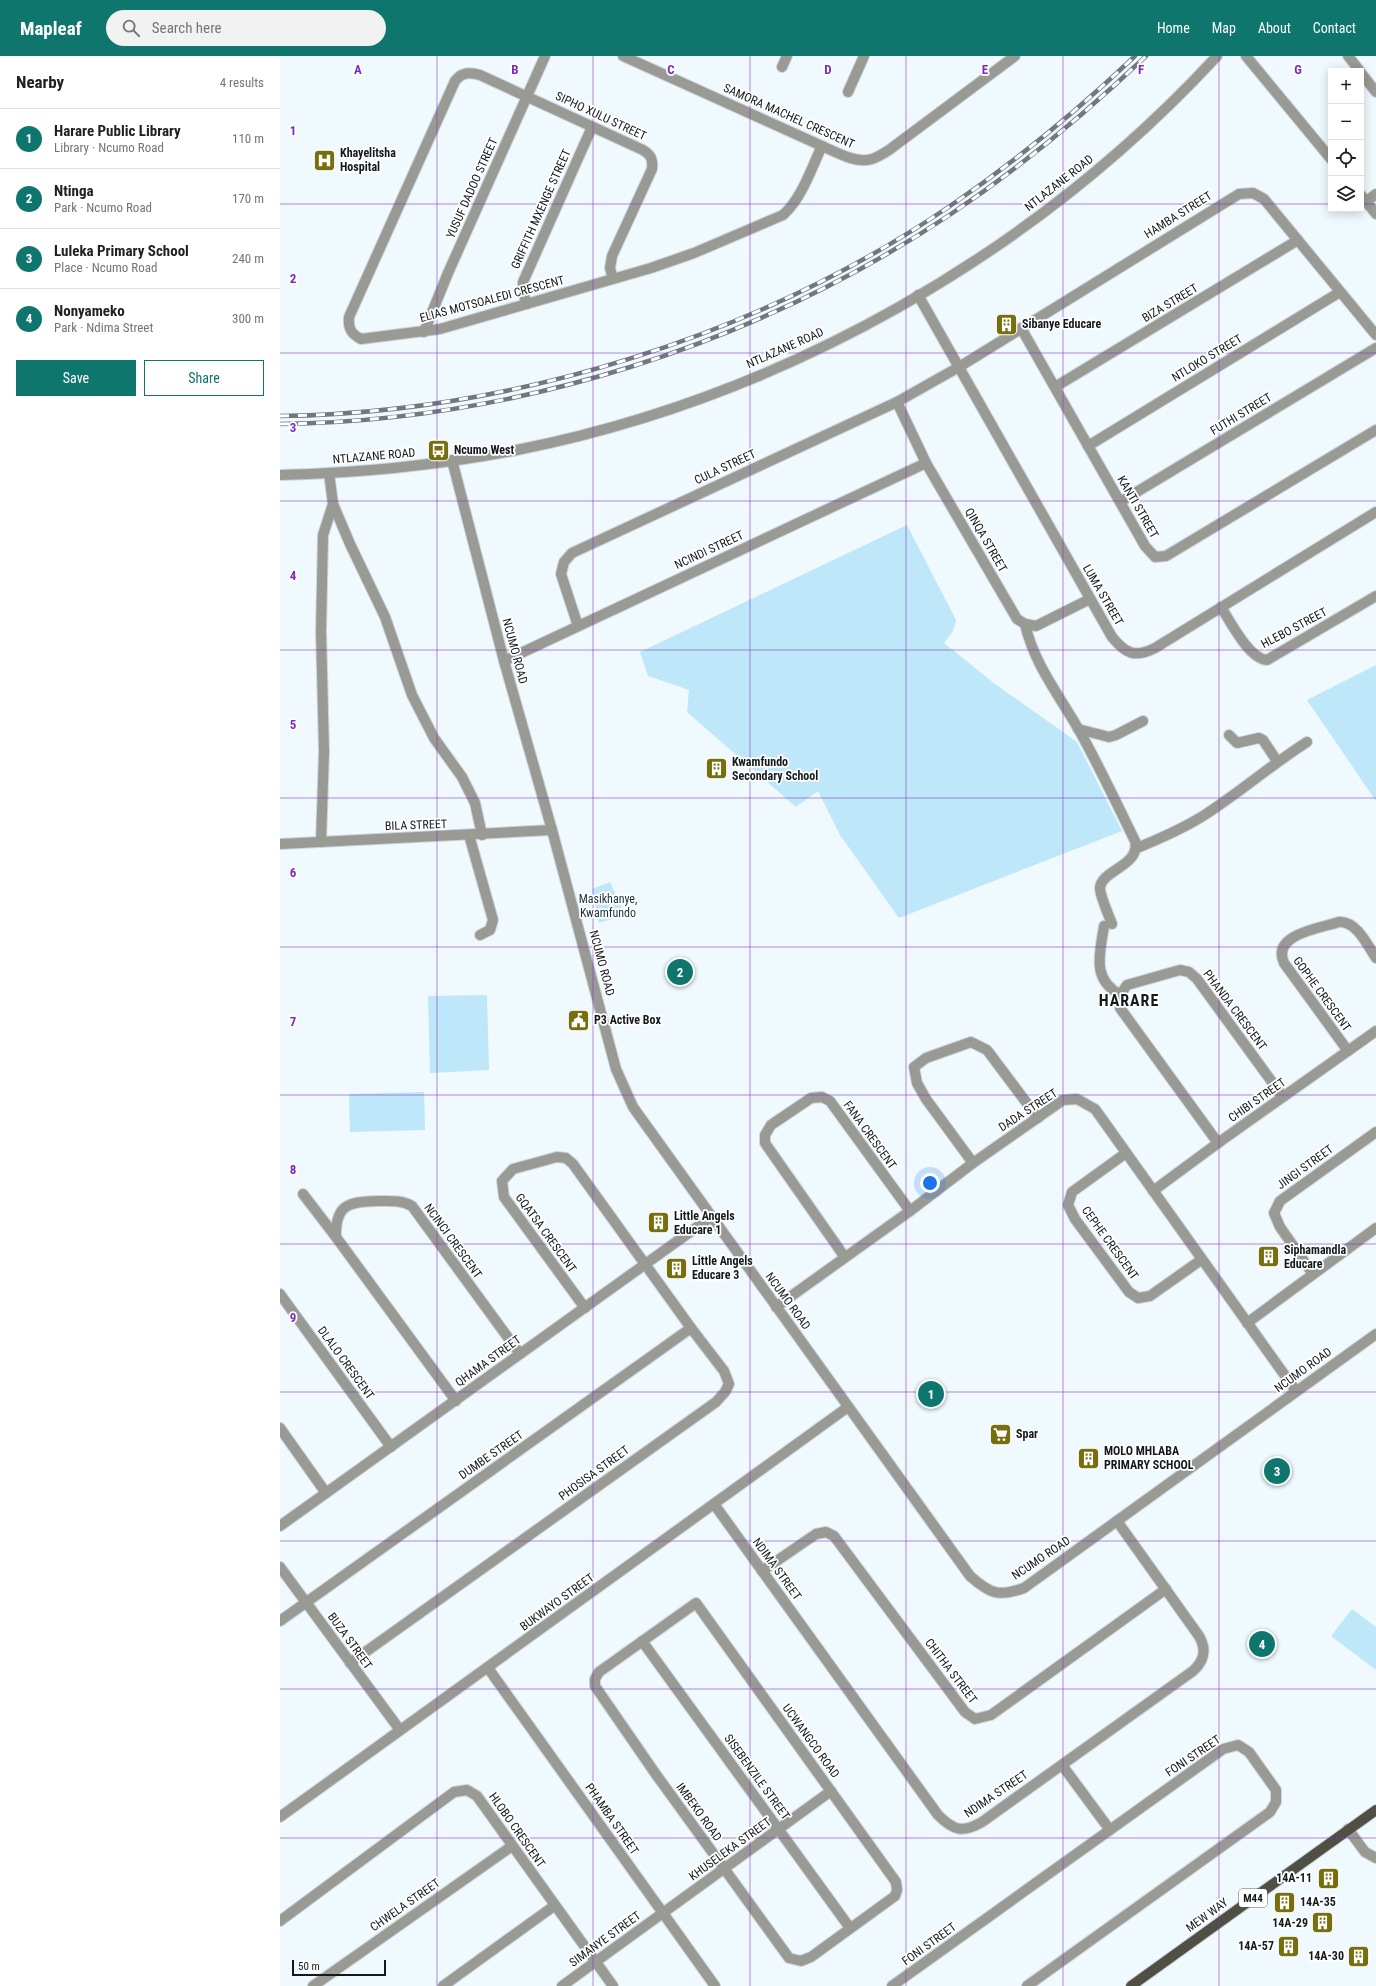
<!DOCTYPE html>
<html lang="en">
<head>
<meta charset="utf-8">
<style>
  :root { --surface:#fff; --page:#f2f2f2; --text:#202124; --muted:#757577; --line:#e0e0e0; --accent:#0f766e }
  body { margin:0; font-family:"Roboto Condensed",sans-serif; background:var(--page); color:var(--text) }
  .controls { position:absolute; right:12px; top:12px; display:grid; overflow:hidden; border-radius:0px; box-shadow:0 2px 10px #0003 }
  .controls button { width:36px; height:36px; display:grid; place-items:center; padding:0; border:0; border-bottom:1px solid var(--line); background:var(--surface); color:var(--text); font:20px sans-serif }
  .scale { position:absolute; left:12px; bottom:10px; width:94px; box-sizing:border-box; padding-left:4px; border:2px solid #13191c; border-top:0; font-size:11px; line-height:14px; white-space:nowrap; color:#13191c; -webkit-text-stroke:3px #fff; paint-order:stroke }
  .you { position:absolute; left:650px; top:1127px; width:14px; height:14px; margin:-10px; border:3px solid #fff; border-radius:50%; background:#1a73e8; box-shadow:0 0 0 6px #1a73e833 }
  .badge { display:grid; place-items:center; width:26px; height:26px; border-radius:50%; background:var(--accent); color:#fff; font-size:13px; font-weight:700 }
  .pin { position:absolute; translate:-50% -50%; border:2px solid #fff; box-shadow:0 1px 4px #0006 }
  .list { margin:0; padding:0; list-style:none }
  h2 { display:flex; justify-content:space-between; align-items:center; height:52px; margin:0; padding:0 16px; font-size:17px }
  h2 small { font-size:13px; font-weight:400; color:var(--muted) }
  .list li { display:grid; grid-template-columns:26px 1fr auto; gap:12px; align-items:center; box-sizing:border-box; height:60px; padding:0 16px; border-top:1px solid var(--line) }
  .list b { display:block; font-size:15px; white-space:nowrap }
  .list p { margin:0; font-size:13px; white-space:nowrap; color:var(--muted) }
  .list em { font-size:13px; font-style:normal; color:var(--muted) }
  .actions { display:flex; gap:8px; padding:12px 16px }
  .actions a { flex:1; padding:9px 0; border:1px solid var(--accent); border-radius:0px; text-align:center; font-size:14px; color:var(--accent) }
  .actions .main { background:var(--accent); color:#fff }
  .icon { flex:none; width:22px; height:22px; fill:none; stroke:currentColor; stroke-width:2; stroke-linecap:round; stroke-linejoin:round }
  .map { position:relative; flex:none; width:1096px; height:1930px; overflow:hidden }
  header { display:flex; align-items:center; gap:24px; box-sizing:border-box; height:56px; padding:0 20px; background:var(--accent); color:#fff }
  header strong { font-size:19px }
  nav { display:flex; gap:22px; margin-inline-start:auto; font-size:14px }
  .search { width:280px; height:36px; background:var(--page); display:flex; align-items:center; gap:10px; box-sizing:border-box; padding:0 14px; border-radius:22px; color:var(--muted); font-size:15px }
  main { display:flex }
  aside { flex:1; background:var(--surface) }
  .map>svg:first-child { display:block }
</style>
</head>
<body>
<header>
<strong>Mapleaf</strong>
<div class="search"><svg class="icon" aria-label="search" viewBox="0 0 24 24"><circle cx="10" cy="10" r="6"/><path d="M15 15l6 6"/></svg>Search here</div>
<nav><a>Home</a><a>Map</a><a>About</a><a>Contact</a></nav>
</header>
<main>
<aside>
<h2>Nearby<small>4 results</small></h2>
<ul class="list">
<li><span class="badge">1</span><div><b>Harare Public Library</b><p>Library · Ncumo Road</p></div><em>110 m</em></li>
<li><span class="badge">2</span><div><b>Ntinga</b><p>Park · Ncumo Road</p></div><em>170 m</em></li>
<li><span class="badge">3</span><div><b>Luleka Primary School</b><p>Place · Ncumo Road</p></div><em>240 m</em></li>
<li><span class="badge">4</span><div><b>Nonyameko</b><p>Park · Ndima Street</p></div><em>300 m</em></li>
</ul>
<div class="actions"><a class="main">Save</a><a>Share</a></div>
</aside>
<div class="map">
<svg width="1096" height="1930" viewBox="0 0 1096 1930">
  <rect width="100%" height="100%" fill="#eff9fe"/>
  <g fill="#bee7f9">
    <path d="M 627,469 L 676,564 L 673,575 L 664,587 L 715,628 L 797,686 L 842,775 L 619,862 L 560,779 L 538,735 L 516,751 L 407,656 L 409,634 L 368,620 L 360,596 Z"/>
    <path d="M 1096,609 L 1096,745 L 1027,644 Z"/>
    <path d="M 330,826 L 345,859 L 319,867 L 312,833 Z"/>
    <path d="M 207,939 L 209,1014 L 150,1017 L 148,940 Z"/>
    <path d="M 144,1036 L 145,1074 L 70,1076 L 69,1038 Z"/>
    <path d="M 1072,1553 L 1096,1571 L 1096,1614 L 1051,1580 Z"/>
  </g>
  <g fill="none" stroke-linecap="round" stroke-linejoin="round">
    <defs>
      <g id="minor">
        <path d="M 343,0 L 542,90 C 556,96 576,108 592,103 C 598,101 604,97 609,94 L 735,0"/>
        <path d="M 966,0 L 1051,103"/>
        <path d="M 1068,0 L 1080,15"/>
        <path d="M 502,11 L 507,0"/>
        <path d="M 1081,17 L 1096,36"/>
        <path d="M 568,36 L 584,0"/>
        <path d="M 1081,139 L 1096,158"/>
        <path d="M 1086,146 L 1096,138"/>
        <path d="M 333,223 L 330,212 L 332,200 L 372,113 C 373,103 371,99 363,94 L 200,19 C 190,16 182,16 175,25 L 69,261 C 68,272 71,278 81,283 L 160,273 L 371,212 L 414,197 L 503,159 C 522,142 531,113 542,90"/>
        <path d="M 638,239 L 832,581 C 846,598 855,602 875,592 L 1096,456"/>
        <path d="M 247,248 L 243,237 L 243,226 L 312,71"/>
        <path d="M 741,272 L 865,490 L 875,501 L 886,500 L 1096,374"/>
        <path d="M 144,276 L 168,217 L 265,0"/>
        <path d="M 775,331 L 1018,184"/>
        <path d="M 617,346 L 646,407 L 737,563 L 745,568 L 756,570 L 810,543"/>
        <path d="M 808,390 L 1060,236"/>
        <path d="M 172,404 L 224,605 L 272,774 L 336,1013 L 353,1051 L 690,1520 C 710,1538 719,1541 744,1532 L 1096,1278"/>
        <path d="M 49,417 L 53,448 L 70,488 L 105,561 L 132,639 L 154,682 L 182,721 L 195,747 L 202,779"/>
        <path d="M 0,419 C 80,417 159,409 237,394 C 503,341 753,199 937,0"/>
        <path d="M 840,446 L 1096,292"/>
        <path d="M 941,551 C 950,565 969,603 987,604 L 1096,540"/>
        <path d="M 745,568 C 754,608 779,639 799,674 C 819,710 837,748 855,785 C 861,810 821,814 820,832 C 820,840 829,860 832,868"/>
        <path d="M 298,570 L 281,518 L 284,506 L 292,497 L 617,346 L 679,311 L 959,138 L 973,137 L 984,143 L 1096,279"/>
        <path d="M 224,605 L 646,407"/>
        <path d="M 798,673 L 829,681 L 836,679 L 863,665"/>
        <path d="M 949,679 L 957,687 L 979,682 L 983,684 L 997,705"/>
        <path d="M 189,779 L 213,864 L 210,874 L 200,879"/>
        <path d="M 41,786 L 44,696 L 41,575 L 43,479 L 53,448"/>
        <path d="M 0,788 L 272,774"/>
        <path d="M 857,792 C 879,783 902,773 923,760 C 959,737 991,709 1027,686"/>
        <path d="M 824,870 C 820,898 811,922 840,939"/>
        <path d="M 1068,995 L 1004,907 C 991,878 1041,872 1059,866 C 1076,864 1088,890 1096,902"/>
        <path d="M 938,1087 L 840,952 L 840,939 L 847,929 L 900,914 L 909,916 L 917,923 L 1003,1041"/>
        <path d="M 846,1097 L 792,1136 L 788,1149 L 795,1163 L 849,1236 L 858,1242 L 870,1240 L 921,1204"/>
        <path d="M 693,1107 L 646,1043 L 637,1027 L 634,1011 L 646,1002 L 691,986 L 707,994 L 758,1062"/>
        <path d="M 873,1135 L 938,1087 L 1096,975"/>
        <path d="M 23,1138 L 56,1181"/>
        <path d="M 564,1200 L 485,1087 L 485,1079 L 491,1069 L 531,1042 L 542,1041 L 550,1045 L 630,1155"/>
        <path d="M 1033,1218 L 1000,1171 L 994,1157 L 1000,1145 L 1096,1076"/>
        <path d="M 0,1238 L 111,1391"/>
        <path d="M 496,1251 L 630,1155 L 693,1107 L 783,1044 L 797,1043 L 815,1053 L 1016,1335"/>
        <path d="M 967,1267 L 1096,1172"/>
        <path d="M 176,1345 L 56,1181 C 55,1147 70,1146 99,1145 C 111,1145 122,1144 132,1150 L 240,1298"/>
        <path d="M 0,1372 L 46,1437"/>
        <path d="M 434,1448 L 658,1759 C 674,1775 683,1777 702,1766 L 913,1615 C 924,1605 927,1594 919,1580 L 837,1465"/>
        <path d="M 0,1470 L 431,1161"/>
        <path d="M 0,1511 L 120,1674"/>
        <path d="M 482,1515 L 536,1478 L 546,1476 L 554,1480 L 685,1656 L 695,1663 L 711,1659 L 886,1533"/>
        <path d="M 416,1547 L 616,1826 L 617,1834 L 615,1840 L 531,1901 L 521,1905 L 509,1902 L 375,1717 L 315,1630 L 315,1623 L 319,1616 Z"/>
        <path d="M 0,1565 L 411,1272"/>
        <path d="M 362,1585 L 570,1872"/>
        <path d="M 70,1607 L 436,1346 L 445,1336 L 449,1328 L 444,1315 L 411,1272 L 293,1108 L 286,1102 L 277,1101 L 233,1113 L 222,1125 L 224,1141 L 305,1252"/>
        <path d="M 208,1612 L 435,1930"/>
        <path d="M 782,1709 L 830,1774"/>
        <path d="M 0,1761 L 568,1351"/>
        <path d="M 1068,1773 L 1085,1796 L 1096,1802"/>
        <path d="M 0,1865 L 174,1736 L 187,1734 L 197,1740 L 333,1930"/>
        <path d="M 33,1930 L 232,1790"/>
        <path d="M 163,1930 L 274,1850"/>
        <path d="M 282,1930 L 551,1735"/>
        <path d="M 612,1930 L 943,1693 L 958,1689 L 969,1696 L 996,1734 L 996,1746 L 990,1756 L 747,1930"/>
      </g>
      <path id="major" d="M 851,1930 L 1096,1754"/>
    </defs>
    <use href="#minor" stroke="#ccd5da" stroke-width="12"/>
    <use href="#major" stroke="#ccd5da" stroke-width="12"/>
    <use href="#minor" stroke="#9a9a94" stroke-width="10"/>
    <use href="#major" stroke="#504f44" stroke-width="10"/>
    <defs>
      <g id="rail">
        <path d="M 0,360 C 231,357 479,280 670,150 C 736,105 797,55 855,0"/>
        <path d="M 0,368 C 235,365 475,289 671,158 C 741,111 805,58 866,0"/>
      </g>
    </defs>
    <use href="#rail" stroke="#71797d" stroke-width="4.5"/>
    <use href="#rail" stroke="#fff" stroke-width="3" stroke-dasharray="9" stroke-linecap="butt"/>
  </g>
  <path fill="none" stroke="#7b2cbf" stroke-width="1" stroke-opacity="0.55" d="M 157,0 L 157,1930M 313,0 L 313,1930M 470,0 L 470,1930M 626,0 L 626,1930M 783,0 L 783,1930M 939,0 L 939,1930M 0,148 L 1051,148M 1081,148 L 1096,148M 0,297 L 1096,297M 0,445 L 1096,445M 0,594 L 1096,594M 0,742 L 1096,742M 0,891 L 1096,891M 0,1039 L 1096,1039M 0,1188 L 1096,1188M 0,1336 L 1096,1336M 0,1485 L 1096,1485M 0,1633 L 1096,1633M 0,1782 L 1096,1782"/>
  <defs>
    <symbol id="hospital-square" viewBox="-11 -11 22 22"><rect x="-9" y="-9" width="18" height="18" rx="4" fill="#776e0d" stroke="#fff"/><path d="M-5-5h3v3.5h4V-5h3V5h-3V1.5h-4V5h-3Z" fill="#fff"/></symbol>
    <symbol id="building-square" viewBox="-11 -11 22 22"><rect x="-9" y="-9" width="18" height="18" rx="4" fill="#776e0d" stroke="#fff"/><path d="M-4-6H4V6H1V3H-1V6H-4ZM-2.5-4.3h1.7v1.8h-1.7ZM.8-4.3h1.7v1.8H.8ZM-2.5-1h1.7V.8h-1.7ZM.8-1h1.7V.8H.8Z" fill="#fff"/></symbol>
    <symbol id="bus-square" viewBox="-11 -11 22 22"><rect x="-9" y="-9" width="18" height="18" rx="4" fill="#776e0d" stroke="#fff"/><path d="M-5-6H5V4H4V6H2V4H-2V6H-4V4H-5ZM-3.5-4V0h7V-4ZM-3.5 1.2v1.5H-2V1.2ZM2 1.2v1.5H3.5V1.2Z" fill="#fff"/></symbol>
    <symbol id="civic-square" viewBox="-11 -11 22 22"><rect x="-9" y="-9" width="18" height="18" rx="4" fill="#776e0d" stroke="#fff"/><path d="M-.6-6.5H3V-4.5H.6V-3L4-1V1h2V6H-6V1h2V-1L-.6-3ZM-1.2 2.5V6h2.4V2.5Z" fill="#fff"/></symbol>
    <symbol id="supermarket-square" viewBox="-11 -11 22 22"><rect x="-9" y="-9" width="18" height="18" rx="4" fill="#776e0d" stroke="#fff"/><path d="M-6-5.5h2.5l.6 2H6L4.5 2H-2.5L-4.4-4H-6ZM-1.5 3.2a1.3 1.3 0 1 0 .1 0ZM3 3.2a1.3 1.3 0 1 0 .1 0Z" fill="#fff"/></symbol>
  </defs>
  <g fill-rule="evenodd">
    <use href="#hospital-square" x="32" y="92" width="25" height="25"/>
    <use href="#building-square" x="714" y="256" width="25" height="25"/>
    <use href="#bus-square" x="146" y="382" width="25" height="25"/>
    <use href="#building-square" x="424" y="700" width="25" height="25"/>
    <use href="#civic-square" x="286" y="952" width="25" height="25"/>
    <use href="#building-square" x="366" y="1154" width="25" height="25"/>
    <use href="#building-square" x="976" y="1188" width="25" height="25"/>
    <use href="#building-square" x="384" y="1200" width="25" height="25"/>
    <use href="#supermarket-square" x="708" y="1366" width="25" height="25"/>
    <use href="#building-square" x="796" y="1390" width="25" height="25"/>
    <use href="#building-square" x="1036" y="1810" width="25" height="25"/>
    <use href="#building-square" x="992" y="1834" width="25" height="25"/>
    <use href="#building-square" x="1030" y="1854" width="25" height="25"/>
    <use href="#building-square" x="996" y="1878" width="25" height="25"/>
    <use href="#building-square" x="1066" y="1888" width="25" height="25"/>
  </g>
  <g text-anchor="middle" dominant-baseline="central" stroke-width="3.5" stroke-linejoin="round" paint-order="stroke">
    <rect fill="#fff" stroke="#5a5e60" stroke-width="1" x="959" y="1833" width="28" height="18" rx="3"/>
    <g font-size="11" font-weight="bold" fill="#13191c">
      <text x="973" y="1842">M44</text>
    </g>
    <g font-size="12" fill="#13191c" stroke="#fff">
      <text transform="translate(321 60) rotate(25)">SIPHO XULU STREET</text>
      <text transform="translate(509 60) rotate(24)">SAMORA MACHEL CRESCENT</text>
      <text transform="translate(779 127) rotate(-38)">NTLAZANE ROAD</text>
      <text transform="translate(192 132) rotate(-66)">YUSUF DADOO STREET</text>
      <text transform="translate(261 153) rotate(-66)">GRIFFITH MXENGE STREET</text>
      <text transform="translate(898 159) rotate(-32)">HAMBA STREET</text>
      <text transform="translate(212 243) rotate(-15)">ELIAS MOTSOALEDI CRESCENT</text>
      <text transform="translate(890 247) rotate(-31)">BIZA STREET</text>
      <text transform="translate(505 292) rotate(-24)">NTLAZANE ROAD</text>
      <text transform="translate(927 302) rotate(-31)">NTLOKO STREET</text>
      <text transform="translate(961 358) rotate(-31)">FUTHI STREET</text>
      <text transform="translate(94 400) rotate(-5)">NTLAZANE ROAD</text>
      <text transform="translate(445 411) rotate(-25)">CULA STREET</text>
      <text transform="translate(858 451) rotate(60)">KANTI STREET</text>
      <text transform="translate(706 484) rotate(60)">QINQA STREET</text>
      <text transform="translate(429 494) rotate(-25)">NCINDI STREET</text>
      <text transform="translate(823 539) rotate(60)">LUMA STREET</text>
      <text transform="translate(1014 572) rotate(-28)">HLEBO STREET</text>
      <text transform="translate(235 595) rotate(75)">NCUMO ROAD</text>
      <text transform="translate(136 769) rotate(-2)">BILA STREET</text>
      <text transform="translate(322 907) rotate(75)">NCUMO ROAD</text>
      <text transform="translate(1042 938) rotate(54)">GOPHE CRESCENT</text>
      <text transform="translate(955 954) rotate(53)">PHANDA CRESCENT</text>
      <text transform="translate(977 1044) rotate(-35)">CHIBI STREET</text>
      <text transform="translate(748 1054) rotate(-33)">DADA STREET</text>
      <text transform="translate(590 1079) rotate(54)">FANA CRESCENT</text>
      <text transform="translate(1025 1111) rotate(-36)">JINGI STREET</text>
      <text transform="translate(266 1177) rotate(54)">GQATSA CRESCENT</text>
      <text transform="translate(173 1185) rotate(54)">NCINCI CRESCENT</text>
      <text transform="translate(830 1187) rotate(54)">CEPHE CRESCENT</text>
      <text transform="translate(508 1245) rotate(54)">NCUMO ROAD</text>
      <text transform="translate(208 1305) rotate(-36)">QHAMA STREET</text>
      <text transform="translate(66 1307) rotate(54)">DLALO CRESCENT</text>
      <text transform="translate(1023 1314) rotate(-36)">NCUMO ROAD</text>
      <text transform="translate(211 1399) rotate(-35)">DUMBE STREET</text>
      <text transform="translate(314 1417) rotate(-36)">PHOSISA STREET</text>
      <text transform="translate(761 1502) rotate(-34)">NCUMO ROAD</text>
      <text transform="translate(497 1513) rotate(54)">NDIMA STREET</text>
      <text transform="translate(277 1546) rotate(-36)">BUKWAYO STREET</text>
      <text transform="translate(70 1585) rotate(54)">BUZA STREET</text>
      <text transform="translate(671 1615) rotate(53)">CHITHA STREET</text>
      <text transform="translate(531 1685) rotate(54)">UCWANGCO ROAD</text>
      <text transform="translate(913 1700) rotate(-34)">FONI STREET</text>
      <text transform="translate(477 1721) rotate(54)">SISEBENZILE STREET</text>
      <text transform="translate(716 1738) rotate(-34)">NDIMA STREET</text>
      <text transform="translate(419 1756) rotate(54)">IMBEKO ROAD</text>
      <text transform="translate(332 1763) rotate(55)">PHAMBA STREET</text>
      <text transform="translate(237 1774) rotate(55)">HLOBO CRESCENT</text>
      <text transform="translate(450 1793) rotate(-36)">KHUSELEKA STREET</text>
      <text transform="translate(125 1849) rotate(-35)">CHWELA STREET</text>
      <text transform="translate(927 1859) rotate(-36)">MEW WAY</text>
      <text transform="translate(325 1883) rotate(-36)">SIMANYE STREET</text>
      <text transform="translate(649 1888) rotate(-36)">FONI STREET</text>
    </g>
    <g font-size="12" font-weight="bold" fill="#13191c" stroke="#fff" text-anchor="start">
      <text x="60" y="97">Khayelitsha<tspan x="60" dy="14">Hospital</tspan></text>
      <text x="742" y="268">Sibanye Educare</text>
      <text x="174" y="394">Ncumo West</text>
      <text x="452" y="706">Kwamfundo<tspan x="452" dy="14">Secondary School</tspan></text>
      <text x="314" y="964">P3 Active Box</text>
      <text x="394" y="1160">Little Angels<tspan x="394" dy="14">Educare 1</tspan></text>
      <text x="1004" y="1194">Siphamandla<tspan x="1004" dy="14">Educare</tspan></text>
      <text x="412" y="1205">Little Angels<tspan x="412" dy="14">Educare 3</tspan></text>
      <text x="736" y="1378">Spar</text>
      <text x="824" y="1395">MOLO MHLABA<tspan x="824" dy="14">PRIMARY SCHOOL</tspan></text>
      <text x="1032" y="1822" text-anchor="end">14A-11</text>
      <text x="1020" y="1846">14A-35</text>
      <text x="1028" y="1867" text-anchor="end">14A-29</text>
      <text x="994" y="1890" text-anchor="end">14A-57</text>
      <text x="1064" y="1900" text-anchor="end">14A-30</text>
    </g>
    <g font-size="12" fill="#1b3039" stroke="#fff">
      <text x="328" y="843">Masikhanye,<tspan x="328" dy="14">Kwamfundo</tspan></text>
    </g>
    <g font-size="16" font-weight="bold" letter-spacing="1" fill="#13191c" stroke="#fff">
      <text x="849" y="944">HARARE</text>
    </g>
  </g>
  <g font-size="13" text-anchor="middle" font-weight="bold" fill="#7b2cbf" stroke="#fff" stroke-width="3.5" stroke-linejoin="round" paint-order="stroke">
    <text x="78" y="18">A</text>
    <text x="235" y="18">B</text>
    <text x="391" y="18">C</text>
    <text x="548" y="18">D</text>
    <text x="705" y="18">E</text>
    <text x="861" y="18">F</text>
    <text x="1018" y="18">G</text>
    <text x="13" y="79">1</text>
    <text x="13" y="227">2</text>
    <text x="13" y="376">3</text>
    <text x="13" y="524">4</text>
    <text x="13" y="673">5</text>
    <text x="13" y="821">6</text>
    <text x="13" y="970">7</text>
    <text x="13" y="1118">8</text>
    <text x="13" y="1266">9</text>
  </g>
</svg>
<div class="controls">
<button>+</button>
<button>−</button>
<button><svg class="icon" aria-label="locate" viewBox="0 0 24 24"><circle cx="12" cy="12" r="6"/><path d="M12 2v4M12 18v4M2 12h4M18 12h4"/></svg></button>
<button><svg class="icon" aria-label="layers" viewBox="0 0 24 24"><path d="M12 4l9 5-9 5-9-5zM3 14l9 5 9-5"/></svg></button>
</div>
<div class="scale">50 m</div>
<div class="you"></div>
<div class="pin badge" style="left:651px;top:1338px">1</div>
<div class="pin badge" style="left:400px;top:916px">2</div>
<div class="pin badge" style="left:997px;top:1415px">3</div>
<div class="pin badge" style="left:982px;top:1588px">4</div>
</div>
</main>
</body>
</html>
